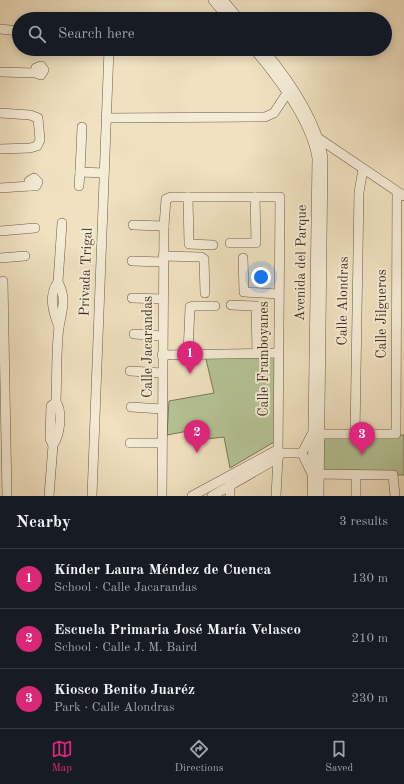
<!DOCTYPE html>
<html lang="en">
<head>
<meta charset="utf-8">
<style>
  :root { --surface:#171b24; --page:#242831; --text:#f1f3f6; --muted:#9ea1a6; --line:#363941; --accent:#db2777 }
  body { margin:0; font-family:"Old Standard TT",serif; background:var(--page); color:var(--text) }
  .you { position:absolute; left:261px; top:277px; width:14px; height:14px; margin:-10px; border:3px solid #fff; border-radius:50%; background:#1a73e8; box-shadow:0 0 0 6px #1a73e833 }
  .badge { display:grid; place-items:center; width:26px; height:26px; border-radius:50%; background:var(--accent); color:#fff; font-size:13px; font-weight:700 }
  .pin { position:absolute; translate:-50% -33px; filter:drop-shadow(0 1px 2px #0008) }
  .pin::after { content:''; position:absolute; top:21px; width:14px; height:12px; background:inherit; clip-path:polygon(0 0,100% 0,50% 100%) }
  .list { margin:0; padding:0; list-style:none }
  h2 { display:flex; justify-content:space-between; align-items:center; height:52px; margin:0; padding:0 16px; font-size:17px }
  h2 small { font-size:13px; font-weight:400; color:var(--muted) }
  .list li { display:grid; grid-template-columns:26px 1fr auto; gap:12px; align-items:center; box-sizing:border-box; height:60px; padding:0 16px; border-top:1px solid var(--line) }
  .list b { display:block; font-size:15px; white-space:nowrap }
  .list p { margin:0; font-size:13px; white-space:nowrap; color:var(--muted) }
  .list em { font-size:13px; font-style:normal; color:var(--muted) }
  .icon { flex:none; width:22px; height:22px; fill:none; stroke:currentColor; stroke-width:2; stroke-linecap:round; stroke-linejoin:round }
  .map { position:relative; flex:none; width:404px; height:496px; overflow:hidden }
  .search { position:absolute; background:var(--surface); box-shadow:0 2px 10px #0003; left:12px; right:12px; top:12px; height:44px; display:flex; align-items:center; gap:10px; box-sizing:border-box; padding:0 14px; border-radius:22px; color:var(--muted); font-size:15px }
  .sheet { height:232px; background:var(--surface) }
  nav { display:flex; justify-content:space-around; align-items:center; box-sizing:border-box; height:56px; border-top:1px solid var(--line); background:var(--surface); font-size:11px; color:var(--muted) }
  nav a { display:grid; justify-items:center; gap:2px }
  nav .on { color:var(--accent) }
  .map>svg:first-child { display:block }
</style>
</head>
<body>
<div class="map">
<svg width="404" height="496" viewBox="0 0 404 496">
  <rect width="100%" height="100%" fill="#f0e1c0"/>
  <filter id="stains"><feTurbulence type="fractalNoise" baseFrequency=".005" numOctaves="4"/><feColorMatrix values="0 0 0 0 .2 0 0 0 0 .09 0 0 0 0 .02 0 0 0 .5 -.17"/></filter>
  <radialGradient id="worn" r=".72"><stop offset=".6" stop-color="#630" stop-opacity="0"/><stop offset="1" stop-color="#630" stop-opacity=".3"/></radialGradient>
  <g fill="#b5c496" stroke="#7a795a">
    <path d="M 278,353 L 274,442 L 230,468 L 224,437 L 206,439 L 204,428 L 167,435 L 169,401 L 214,393 L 205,355 Z"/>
    <path d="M 319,434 L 404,435 L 404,475 L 319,475 Z"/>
  </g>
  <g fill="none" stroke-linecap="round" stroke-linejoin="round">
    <defs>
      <g id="minor">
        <path d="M 213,0 L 229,19"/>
        <path d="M 223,0 L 239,19"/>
        <path d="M 0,29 L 19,31"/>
        <path d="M 254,49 C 278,78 311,120 317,158 L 312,496"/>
        <path d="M 263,49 C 289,80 315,117 323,157 L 319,496"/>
        <path d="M 0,72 L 36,73 L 41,75 L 44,70 L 41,66 L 36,68 L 36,73"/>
        <path d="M 0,113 L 30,115 L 38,118 L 40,140 L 37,146 L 30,148 L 0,149"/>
        <path d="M 106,118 L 265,117 L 274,113 L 289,90"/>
        <path d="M 82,127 L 80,172 L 104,173"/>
        <path d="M 318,138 L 404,196"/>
        <path d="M 34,178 L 38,182 L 36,186 L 30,186 L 29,181 Z"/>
        <path d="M 79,186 L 80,172"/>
        <path d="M 0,188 L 30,186"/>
        <path d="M 188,197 L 189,244 L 213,245"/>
        <path d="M 133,225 L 164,226"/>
        <path d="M 0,231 L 35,228"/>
        <path d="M 230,243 L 256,243 L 255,197"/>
        <path d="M 163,256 L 201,257 L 204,259 L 205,293"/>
        <path d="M 0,258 L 25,256"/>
        <path d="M 243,258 L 244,292 L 278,294"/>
        <path d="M 132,261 L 163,262"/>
        <path d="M 3,281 L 7,496"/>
        <path d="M 58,282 C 48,295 53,312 59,327"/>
        <path d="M 132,298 L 163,299"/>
        <path d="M 231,305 L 256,306 L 257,353"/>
        <path d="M 134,334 L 162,336"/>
        <path d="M 188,354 L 190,307 L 193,306 L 215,306"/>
        <path d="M 162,355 L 278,353"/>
        <path d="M 130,371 L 162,373"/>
        <path d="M 131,407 L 162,409"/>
        <path d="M 355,434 L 359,192 L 363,169"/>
        <path d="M 130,443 L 162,443"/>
        <path d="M 53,445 L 50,439 L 51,406 L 56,402"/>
        <path d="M 302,453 L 312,434 L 396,434 L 397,193"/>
        <path d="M 302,453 L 312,474 L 393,475 L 395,496"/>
        <path d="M 230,484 L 230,496"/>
        <path d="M 49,496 L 53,445 C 60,435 63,412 56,402 C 57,377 56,351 59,327 C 62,310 67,299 58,282 L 62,223"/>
        <path d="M 92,496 L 109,49"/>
        <path d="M 162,496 L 164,226 L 166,199 L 171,197 L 280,197 L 278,458 L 276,496"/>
        <path d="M 192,496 L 277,450 L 281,453 L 302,453"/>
        <path d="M 212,496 L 278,458 L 280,454"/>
        <path d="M 356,496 L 356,475"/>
      </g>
    </defs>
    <use href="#minor" stroke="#6c5b46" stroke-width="10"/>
    <use href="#minor" stroke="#f5ecd6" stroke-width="9"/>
  </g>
  <g text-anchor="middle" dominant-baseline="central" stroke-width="4" stroke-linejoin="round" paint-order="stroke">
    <g font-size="14" fill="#402e1d" stroke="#f5ecd6">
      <text transform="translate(301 263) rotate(-89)">Avenida del Parque</text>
      <text transform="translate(86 272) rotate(-88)">Privada Trigal</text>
      <text transform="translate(343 301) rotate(-89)">Calle Alondras</text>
      <text transform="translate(382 314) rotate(-90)">Calle Jilgueros</text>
      <text transform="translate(148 347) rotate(-90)">Calle Jacarandas</text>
      <text transform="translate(264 359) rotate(-90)">Calle Framboyanes</text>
    </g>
  </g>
  <rect width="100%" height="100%" filter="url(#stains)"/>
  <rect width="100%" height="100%" fill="url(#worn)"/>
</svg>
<div class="you"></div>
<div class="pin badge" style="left:190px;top:374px">1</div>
<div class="pin badge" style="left:197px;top:453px">2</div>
<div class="pin badge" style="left:362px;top:455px">3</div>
<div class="search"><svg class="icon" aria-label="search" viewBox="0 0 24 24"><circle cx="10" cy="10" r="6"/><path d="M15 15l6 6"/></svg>Search here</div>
</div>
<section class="sheet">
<h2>Nearby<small>3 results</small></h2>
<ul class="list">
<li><span class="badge">1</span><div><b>Kínder Laura Méndez de Cuenca</b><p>School · Calle Jacarandas</p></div><em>130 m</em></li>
<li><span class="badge">2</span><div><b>Escuela Primaria José María Velasco</b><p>School · Calle J. M. Baird</p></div><em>210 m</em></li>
<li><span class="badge">3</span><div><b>Kiosco Benito Juaréz</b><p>Park · Calle Alondras</p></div><em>230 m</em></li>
</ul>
</section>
<nav>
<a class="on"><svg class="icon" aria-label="map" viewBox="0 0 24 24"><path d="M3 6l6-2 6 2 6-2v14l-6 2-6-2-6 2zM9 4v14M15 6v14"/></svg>Map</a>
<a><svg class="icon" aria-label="directions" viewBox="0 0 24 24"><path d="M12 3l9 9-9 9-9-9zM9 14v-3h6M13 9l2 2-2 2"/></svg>Directions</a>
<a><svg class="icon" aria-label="saved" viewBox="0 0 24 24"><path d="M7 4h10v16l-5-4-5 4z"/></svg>Saved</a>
</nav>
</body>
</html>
